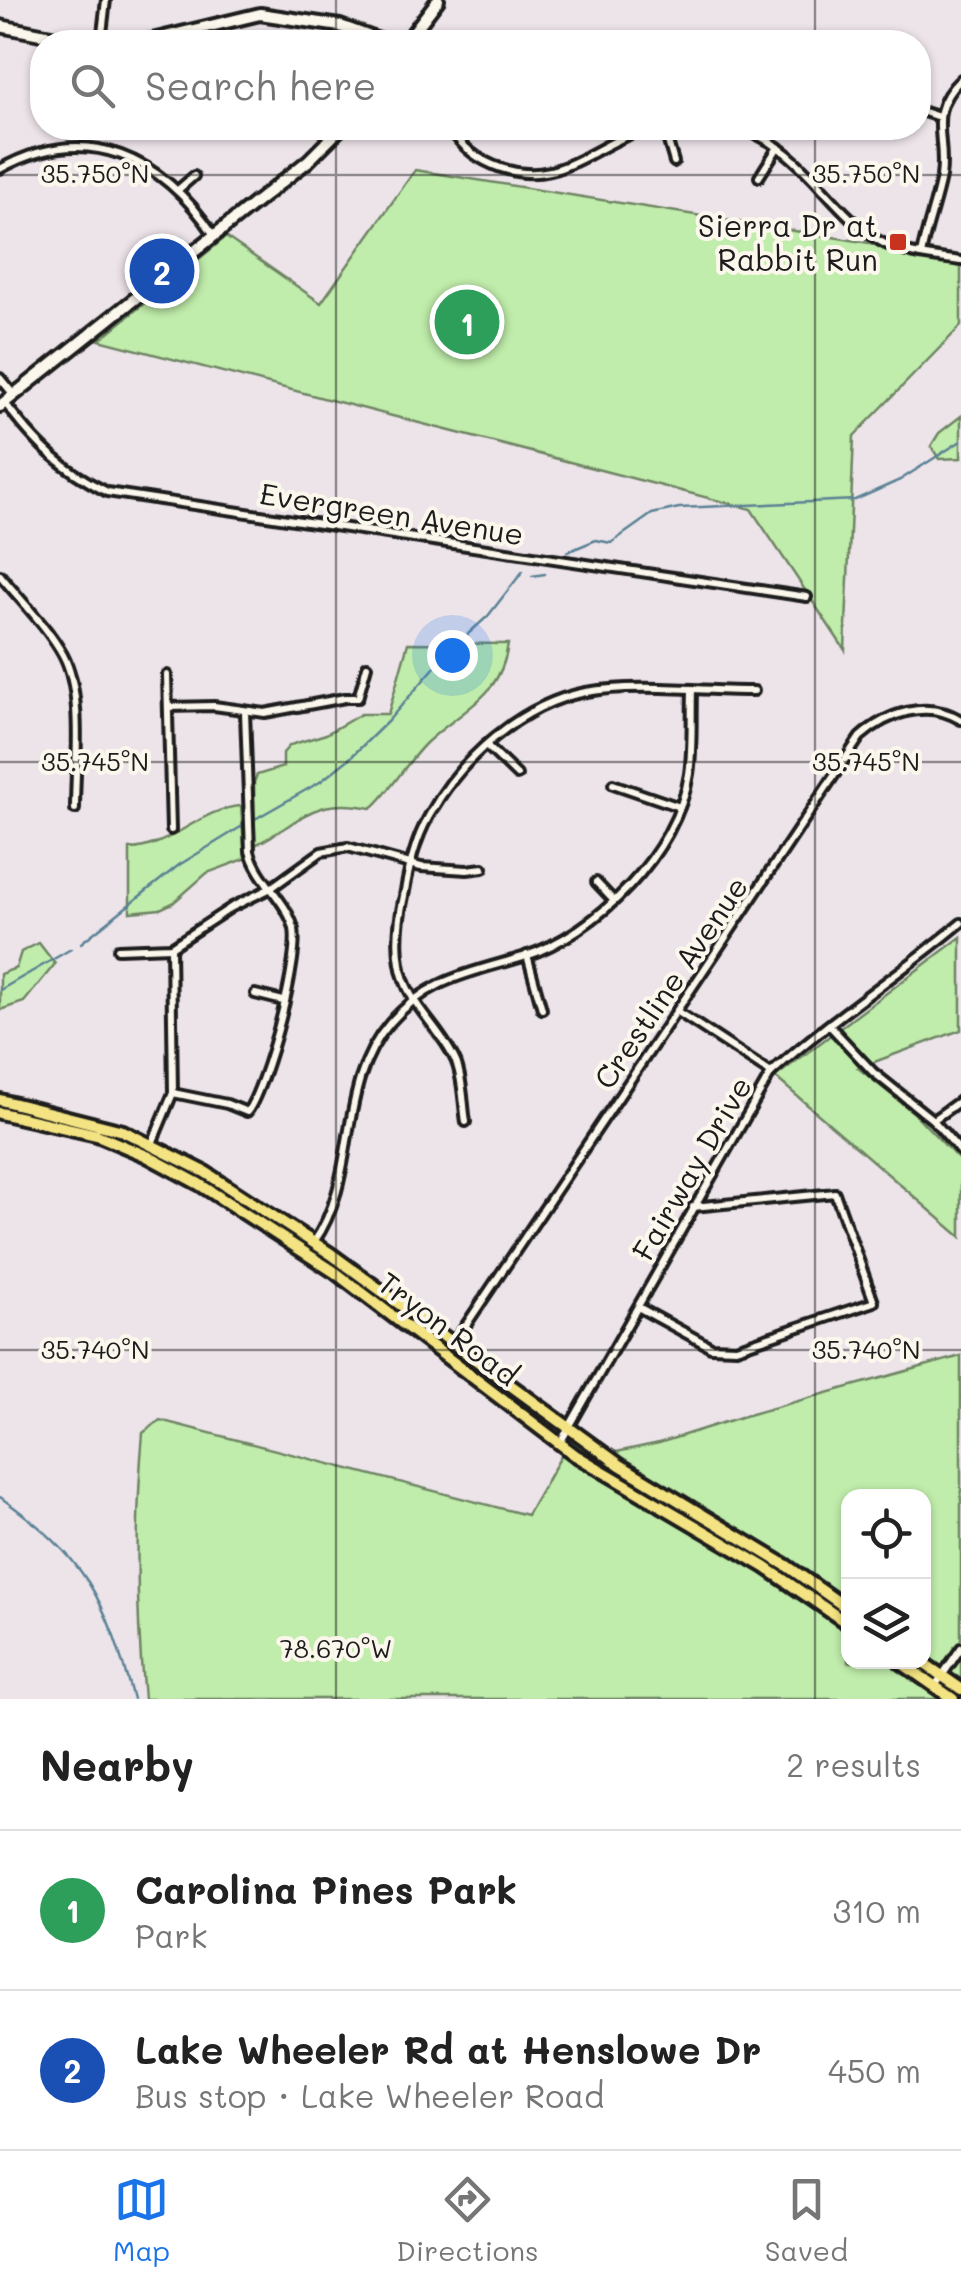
<!DOCTYPE html>
<html lang="en">
<head>
<meta charset="utf-8">
<style>
  :root { --surface:#fff; --page:#f2f2f2; --text:#222; --muted:#767676; --line:#e0e0e0; --accent:#1a73e8 }
  body { margin:0; font-family:Mali,sans-serif; background:var(--page); color:var(--text) }
  .controls { position:absolute; right:30px; bottom:30px; display:grid; overflow:hidden; border-radius:20px; box-shadow:0 2px 8px #0004 }
  .controls button { width:90px; height:90px; display:grid; place-items:center; padding:0; border:0; border-bottom:2px solid var(--line); background:var(--surface); color:var(--text); font:50px sans-serif }
  .you { position:absolute; left:452px; top:655px; width:35px; height:35px; margin:-25px; border:8px solid #fff; border-radius:50%; background:#1a73e8; box-shadow:0 0 0 15px #1a73e833 }
  .badge { display:grid; place-items:center; width:65px; height:65px; border-radius:50%; background:var(--accent); color:#fff; font-size:32px; font-weight:700 }
  .pin { position:absolute; translate:-50% -50%; border:5px solid #fff; box-shadow:0 2px 10px #0006 }
  .list { margin:0; padding:0; list-style:none }
  h2 { display:flex; justify-content:space-between; align-items:center; height:130px; margin:0; padding:0 40px; font-size:42px }
  h2 small { font-size:32px; font-weight:400; color:var(--muted) }
  .list li { display:grid; grid-template-columns:65px 1fr auto; gap:30px; align-items:center; box-sizing:border-box; height:160px; padding:0 40px; border-top:2px solid var(--line) }
  .list b { display:block; font-size:38px; white-space:nowrap }
  .list p { margin:0; font-size:32px; white-space:nowrap; color:var(--muted) }
  .list em { font-size:32px; font-style:normal; color:var(--muted) }
  .icon { flex:none; width:55px; height:55px; fill:none; stroke:currentColor; stroke-width:2; stroke-linecap:round; stroke-linejoin:round }
  .map { position:relative; flex:none; width:961px; height:1699px; overflow:hidden }
  .search { position:absolute; background:var(--surface); box-shadow:0 2px 8px #0004; left:30px; right:30px; top:30px; height:110px; display:flex; align-items:center; gap:25px; box-sizing:border-box; padding:0 35px; border-radius:40px; color:var(--muted); font-size:38px }
  .sheet { height:450px; background:var(--surface) }
  nav { display:flex; justify-content:space-around; align-items:center; box-sizing:border-box; height:140px; border-top:2px solid var(--line); background:var(--surface); font-size:28px; color:var(--muted) }
  nav a { display:grid; justify-items:center; gap:5px }
  nav .on { color:var(--accent) }
  .map>svg:first-child { display:block }
</style>
</head>
<body>
<div class="map">
<svg width="961" height="1699" viewBox="0 0 961 1699">
  <rect width="100%" height="100%" fill="#ede4ea"/>
  <filter id="ink" filterUnits="userSpaceOnUse"><feTurbulence type="fractalNoise" baseFrequency=".01" numOctaves="2"/><feDisplacementMap in="SourceGraphic" scale="20" xChannelSelector="R" yChannelSelector="G"/><feConvolveMatrix kernelMatrix="1 2 1 2 8 2 1 2 1" color-interpolation-filters="sRGB"/></filter>
  <g filter="url(#ink)">
    <g fill="#c0edab" stroke="#6e8464" stroke-width="2.5" fill-rule="evenodd">
      <path d="M 415,170 L 876,244 L 903,256 L 961,266 L 961,326 L 854,436 L 845,650 L 751,509 L 99,340 L 226,237 L 321,303 Z"/>
      <path d="M 961,416 L 961,458 L 939,459 L 931,446 L 939,433 Z"/>
      <path d="M 408,643 L 508,644 C 501,698 462,709 426,743 C 407,762 394,786 375,805 L 371,808 C 310,796 303,822 255,845 L 254,782 L 257,775 L 283,767 L 283,753 L 290,745 L 326,734 L 361,714 L 388,714 Z"/>
      <path d="M 241,806 L 245,859 L 207,873 L 173,903 L 160,909 L 130,912 L 130,849 C 173,847 198,809 241,806 Z"/>
      <path d="M 961,937 L 961,1030 L 858,1068 L 914,1113 L 961,1162 L 961,1237 L 775,1077 Z"/>
      <path d="M 39,943 L 55,964 L 24,1002 L 0,1010 L 0,974 L 16,968 L 21,952 Z"/>
      <path d="M 961,1356 L 961,1699 L 144,1699 C 136,1610 135,1522 143,1433 L 160,1420 L 527,1515 L 571,1439 L 593,1457 L 659,1443 L 744,1416 ZM 848,1496 L 924,1496 L 924,1662 L 848,1662 Z"/>
    </g>
    <g fill="none" stroke-linecap="round" stroke-linejoin="round">
      <g stroke="#5a8194" stroke-width="2.5">
        <path d="M 567,552 L 596,540 L 611,543 L 652,514 L 679,508 L 855,500 L 900,480 L 961,441"/>
        <path d="M 532,576 L 545,574"/>
        <path d="M 255,819 L 320,782 L 350,758 L 388,721 L 448,652 L 488,616 L 523,571"/>
        <path d="M 81,943 L 179,865 L 244,825"/>
        <path d="M 0,990 L 71,949"/>
        <path d="M 0,1497 C 87,1559 105,1597 133,1699"/>
      </g>
      <defs>
        <g id="street">
          <path d="M 101,42 L 106,0"/>
          <path d="M 918,110 L 939,117"/>
          <path d="M 450,128 C 473,166 524,184 566,166 C 596,154 619,135 651,128"/>
          <path d="M 664,128 L 674,162"/>
          <path d="M 739,128 C 801,146 826,206 878,240 C 902,255 934,257 961,261"/>
          <path d="M 0,169 C 88,120 162,158 214,235"/>
          <path d="M 759,177 L 778,147"/>
          <path d="M 179,189 L 194,176"/>
          <path d="M 921,255 C 926,228 936,203 941,177 C 947,137 925,113 961,79"/>
          <path d="M 0,378 L 14,395"/>
          <path d="M 5,403 C 36,444 60,468 107,492 L 807,597"/>
          <path d="M 0,575 C 21,601 47,626 63,655 C 84,694 75,764 75,809"/>
          <path d="M 167,675 L 171,830"/>
          <path d="M 168,707 L 214,706 L 265,713 L 345,698 L 358,698 L 367,666"/>
          <path d="M 487,746 L 517,775"/>
          <path d="M 613,784 L 680,807"/>
          <path d="M 596,882 L 614,901"/>
          <path d="M 118,949 L 171,947 L 232,907 L 271,888 L 321,852 L 348,847 L 421,867 L 467,870 L 483,868"/>
          <path d="M 527,955 L 542,1009"/>
          <path d="M 255,994 L 283,1001"/>
          <path d="M 678,1012 L 771,1073"/>
          <path d="M 829,1025 L 873,1072 L 933,1120 L 961,1152"/>
          <path d="M 173,1093 L 227,1104 L 247,1112 C 265,1089 303,952 293,925 C 284,898 257,879 250,851 L 245,712"/>
          <path d="M 933,1120 L 961,1100"/>
          <path d="M 466,1122 C 463,1103 463,1079 456,1062 C 440,1026 406,1004 400,964 C 396,941 399,918 404,896 C 409,868 415,840 429,816 C 460,759 521,704 586,692 C 635,683 703,691 754,691"/>
          <path d="M 151,1146 L 173,1093 L 171,947"/>
          <path d="M 314,1242 C 360,1176 335,1086 390,1023 C 428,979 469,973 523,957 C 597,933 677,853 689,774 C 693,747 691,718 692,691"/>
          <path d="M 638,1307 L 711,1347 L 736,1348 L 874,1302 L 835,1193 L 693,1207"/>
          <path d="M 454,1343 L 860,737 C 887,713 927,699 961,720"/>
          <path d="M 560,1443 L 771,1073 C 831,1018 899,975 961,923"/>
          <path d="M 935,1686 L 961,1648"/>
        </g>
        <g id="secondary">
          <path d="M 0,26 L 82,42"/>
          <path d="M 144,42 L 260,14 L 340,26 L 384,42"/>
          <path d="M 406,42 L 438,0"/>
          <path d="M 0,406 L 308,161 L 341,128"/>
        </g>
        <g id="primary">
          <path d="M 0,1100 L 123,1131 L 205,1172 L 331,1254 L 620,1465 L 787,1566 L 848,1609"/>
          <path d="M 0,1113 L 97,1135 L 147,1156 L 199,1184 L 336,1273 L 575,1455 L 765,1567 L 848,1624"/>
          <path d="M 900,1662 L 953,1699"/>
          <path d="M 922,1662 L 961,1689"/>
        </g>
      </defs>
      <use href="#street" stroke="#1c1c1c" stroke-width="14"/>
      <use href="#secondary" stroke="#1c1c1c" stroke-width="18"/>
      <use href="#primary" stroke="#1c1c1c" stroke-width="18"/>
      <use href="#street" stroke="#fbf7ec" stroke-width="6"/>
      <use href="#secondary" stroke="#fbf7ec" stroke-width="10"/>
      <use href="#primary" stroke="#f4e382" stroke-width="10"/>
    </g>
  </g>
  <path fill="none" stroke="#1c1c1c" stroke-width="2.5" stroke-opacity="0.45" d="M 336,0 L 336,42M 815,0 L 815,42M 336,128 L 336,1699M 815,128 L 815,1699M 0,175 L 961,175M 0,762 L 961,762M 0,1350 L 961,1350"/>
  <rect fill="#c8321e" stroke="#fbf7ec" stroke-width="4" x="888" y="232" width="20" height="20" rx="5"/>
  <g text-anchor="middle" dominant-baseline="central" stroke-width="8" stroke-linejoin="round" paint-order="stroke">
    <g font-size="30" fill="#1c1c1c" stroke="#fbf7ec" text-anchor="end">
      <text x="878" y="225">Sierra Dr at<tspan x="878" dy="34">Rabbit Run</tspan></text>
    </g>
    <g font-size="30" fill="#1c1c1c" stroke="#fbf7ec">
      <text transform="translate(392 513) rotate(9)">Evergreen Avenue</text>
      <text transform="translate(670 982) rotate(-56)">Crestline Avenue</text>
      <text transform="translate(691 1168) rotate(-60)">Fairway Drive</text>
      <text transform="translate(449 1328) rotate(37)">Tryon Road</text>
    </g>
  </g>
  <g font-size="25" text-anchor="middle" fill="#1c1c1c" stroke="#fbf7ec" stroke-width="8" stroke-linejoin="round" paint-order="stroke">
    <text x="95" y="183">35.750°N</text>
    <text x="866" y="183">35.750°N</text>
    <text x="95" y="771">35.745°N</text>
    <text x="866" y="771">35.745°N</text>
    <text x="95" y="1359">35.740°N</text>
    <text x="866" y="1359">35.740°N</text>
    <text x="336" y="1658">78.670°W</text>
  </g>
</svg>
<div class="controls">
<button><svg class="icon" aria-label="locate" viewBox="0 0 24 24"><circle cx="12" cy="12" r="6"/><path d="M12 2v4M12 18v4M2 12h4M18 12h4"/></svg></button>
<button><svg class="icon" aria-label="layers" viewBox="0 0 24 24"><path d="M12 4l9 5-9 5-9-5zM3 14l9 5 9-5"/></svg></button>
</div>
<div class="you"></div>
<div class="pin badge" style="left:467px;top:322px;background:#2e9e5b">1</div>
<div class="pin badge" style="left:162px;top:271px;background:#1a4fb4">2</div>
<div class="search"><svg class="icon" aria-label="search" viewBox="0 0 24 24"><circle cx="10" cy="10" r="6"/><path d="M15 15l6 6"/></svg>Search here</div>
</div>
<section class="sheet">
<h2>Nearby<small>2 results</small></h2>
<ul class="list">
<li><span class="badge" style="background:#2e9e5b">1</span><div><b>Carolina Pines Park</b><p>Park</p></div><em>310 m</em></li>
<li><span class="badge" style="background:#1a4fb4">2</span><div><b>Lake Wheeler Rd at Henslowe Dr</b><p>Bus stop · Lake Wheeler Road</p></div><em>450 m</em></li>
</ul>
</section>
<nav>
<a class="on"><svg class="icon" aria-label="map" viewBox="0 0 24 24"><path d="M3 6l6-2 6 2 6-2v14l-6 2-6-2-6 2zM9 4v14M15 6v14"/></svg>Map</a>
<a><svg class="icon" aria-label="directions" viewBox="0 0 24 24"><path d="M12 3l9 9-9 9-9-9zM9 14v-3h6M13 9l2 2-2 2"/></svg>Directions</a>
<a><svg class="icon" aria-label="saved" viewBox="0 0 24 24"><path d="M7 4h10v16l-5-4-5 4z"/></svg>Saved</a>
</nav>
</body>
</html>
